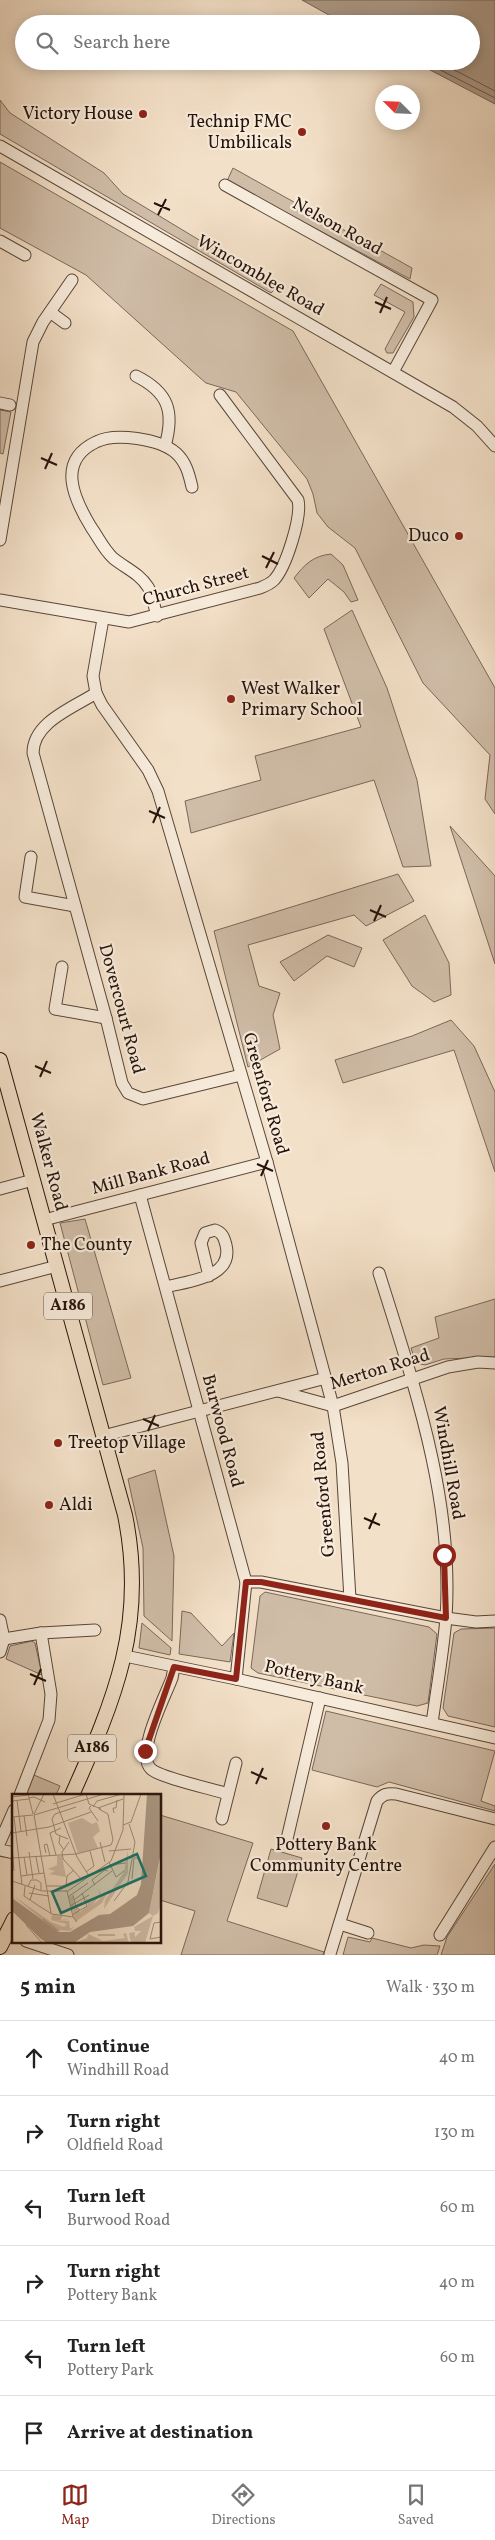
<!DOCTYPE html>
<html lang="en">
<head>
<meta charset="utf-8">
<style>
  :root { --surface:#fff; --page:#f6f6f6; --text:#222; --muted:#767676; --line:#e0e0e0; --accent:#8f2418 }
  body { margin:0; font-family:Vollkorn,serif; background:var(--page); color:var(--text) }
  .compass { position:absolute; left:375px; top:85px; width:45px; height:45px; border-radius:50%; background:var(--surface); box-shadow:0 2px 12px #0003; rotate:294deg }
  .stop { position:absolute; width:15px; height:15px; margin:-11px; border:4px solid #8f2418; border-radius:50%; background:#fff }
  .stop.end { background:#8f2418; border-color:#fff; box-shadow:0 1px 5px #0008 }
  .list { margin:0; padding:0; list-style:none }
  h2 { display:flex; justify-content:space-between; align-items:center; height:65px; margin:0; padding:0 20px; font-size:21px }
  h2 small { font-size:16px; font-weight:400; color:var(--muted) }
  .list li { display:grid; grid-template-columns:32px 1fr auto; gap:15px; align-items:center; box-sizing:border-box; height:75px; padding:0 20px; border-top:1px solid var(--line) }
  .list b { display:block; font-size:19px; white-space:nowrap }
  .list p { margin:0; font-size:16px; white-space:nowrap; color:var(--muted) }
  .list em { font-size:16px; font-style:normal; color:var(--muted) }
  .icon { flex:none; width:28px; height:28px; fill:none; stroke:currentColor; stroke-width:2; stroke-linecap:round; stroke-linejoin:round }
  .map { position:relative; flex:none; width:495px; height:1955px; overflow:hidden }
  .search { position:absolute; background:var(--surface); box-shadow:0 2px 12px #0003; left:15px; right:15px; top:15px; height:55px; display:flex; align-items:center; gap:12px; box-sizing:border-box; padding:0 18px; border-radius:28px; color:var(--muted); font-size:19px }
  .sheet { height:515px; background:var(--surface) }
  nav { display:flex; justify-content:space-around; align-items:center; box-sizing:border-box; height:70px; border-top:1px solid var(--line); background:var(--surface); font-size:14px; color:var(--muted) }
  nav a { display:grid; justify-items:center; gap:2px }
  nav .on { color:var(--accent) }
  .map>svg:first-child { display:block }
</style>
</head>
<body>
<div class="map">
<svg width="495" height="1955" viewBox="0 0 495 1955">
  <rect width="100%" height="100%" fill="#f3e0c8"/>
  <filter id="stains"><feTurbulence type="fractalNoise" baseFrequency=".004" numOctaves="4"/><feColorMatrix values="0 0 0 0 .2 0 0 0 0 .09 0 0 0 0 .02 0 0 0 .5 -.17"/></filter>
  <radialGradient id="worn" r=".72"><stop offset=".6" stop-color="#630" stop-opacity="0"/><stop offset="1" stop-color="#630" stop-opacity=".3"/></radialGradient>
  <g fill="#d0bda8" stroke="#7a685a">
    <path d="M 0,100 L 10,113 L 104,173 L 123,194 L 277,287 L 271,293 L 0,134 Z"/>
    <path d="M 0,162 L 293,331 L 495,688 L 495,814 L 485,799 L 490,755 L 423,683 L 355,548 L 328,527 L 317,513 L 313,494 L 307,479 L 236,392 L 206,383 L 199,377 L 86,275 L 0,228 Z"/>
    <path d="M 233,168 L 412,268 L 410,279 L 227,181 Z"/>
    <path d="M 381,284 L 413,302 L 414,317 L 393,353 L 387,353 L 385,349 L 405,312 L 374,295 Z"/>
    <path d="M 0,410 L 11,412 L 3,454 L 0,453 Z"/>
    <path d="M 331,554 L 343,565 L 358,600 L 351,602 L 344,592 L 328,579 L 309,598 L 294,578 C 305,564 313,556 331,554 Z"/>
    <path d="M 352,610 L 387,688 L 417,780 L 431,866 L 403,867 L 374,780 L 191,833 L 185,801 L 261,780 L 255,756 L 361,727 L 324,629 Z"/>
    <path d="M 450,826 L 495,876 L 495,964 Z"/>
    <path d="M 398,874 L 414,901 L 366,926 L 354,915 L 248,945 L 259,986 L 280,993 L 273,1015 L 280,1049 L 248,1067 L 214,931 Z"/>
    <path d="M 425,915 L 449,963 L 451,995 L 434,1002 L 412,986 L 383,940 Z"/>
    <path d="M 328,935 L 362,948 L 354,967 L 327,956 L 294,981 L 280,962 Z"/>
    <path d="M 451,1020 L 474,1046 L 495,1092 L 495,1172 L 454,1050 L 343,1083 L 335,1060 L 412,1036 Z"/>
    <path d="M 85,1219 L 131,1378 L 103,1385 L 60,1223 Z"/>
    <path d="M 495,1299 L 495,1357 L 444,1359 L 425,1365 L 416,1363 L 411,1348 L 439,1338 L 435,1317 Z"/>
    <path d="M 155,1470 L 174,1556 L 172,1641 L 144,1616 L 143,1548 L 128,1479 Z"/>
    <path d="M 265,1592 L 429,1627 L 437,1634 L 428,1703 L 417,1706 L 258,1673 L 251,1668 L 260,1596 Z"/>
    <path d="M 182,1611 L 191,1613 L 222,1646 L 234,1633 L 230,1662 L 179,1654 Z"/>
    <path d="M 142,1623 L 171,1648 L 170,1655 L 139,1648 Z"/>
    <path d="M 495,1628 L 495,1727 L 448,1716 L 443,1708 L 454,1633 L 461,1629 Z"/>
    <path d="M 32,1641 L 35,1643 L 42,1675 L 6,1659 L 10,1646 Z"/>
    <path d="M 326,1711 L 495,1751 L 481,1801 L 495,1806 L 495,1811 L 389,1782 L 377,1787 L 312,1770 Z"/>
    <path d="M 34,1775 L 60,1786 L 56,1795 L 25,1795 Z"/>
    <path d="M 160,1815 L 253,1843 L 227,1921 L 324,1952 L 323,1955 L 181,1955 L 195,1911 L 160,1900 Z"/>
    <path d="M 271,1849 L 302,1858 L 287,1907 L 257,1898 Z"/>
    <path d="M 495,1864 L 495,1955 L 441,1955 L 447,1937 Z"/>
    <path d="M 348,1937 L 370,1942 L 372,1938 L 411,1948 L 424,1945 L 440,1946 L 437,1955 L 343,1955 Z"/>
  </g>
  <path fill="#ad9a88" stroke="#776456" d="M 302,0 L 495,0 L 495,104 L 413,61 L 471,61 L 471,24 L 345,24 Z"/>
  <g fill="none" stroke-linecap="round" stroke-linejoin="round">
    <g stroke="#69564a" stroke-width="1">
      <path d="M 423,61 L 495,98"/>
      <path d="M 437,61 L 495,91"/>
    </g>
    <defs>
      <g id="minor">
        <path d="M 0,146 L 453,407 L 477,426 L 495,446"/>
        <path d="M 225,185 L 432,300 L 393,372"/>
        <path d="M 0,241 L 25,255"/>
        <path d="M 50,312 L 65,323"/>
        <path d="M 136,376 C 168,392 175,411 165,446"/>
        <path d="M 0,403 L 10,405"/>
        <path d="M 0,540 L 33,342 L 43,322 L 72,280"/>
        <path d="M 0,600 L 129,622 L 260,588 C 265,586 270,584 274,580 C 286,567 302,517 298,500 L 220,395"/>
        <path d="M 157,616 C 154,607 153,595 148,587 C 139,573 125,568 113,558 C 104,550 98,537 91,527 C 74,499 56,461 96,442 C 115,432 160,439 176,453 C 186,462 189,474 192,487"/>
        <path d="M 103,619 L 93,676 L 96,693 L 102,705 L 148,770 L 158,791 L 267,1162 L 333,1406 L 342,1463 L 350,1599"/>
        <path d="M 96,693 C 73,708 33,722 33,753 L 106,1018 L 122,1083 L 128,1093 L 143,1099 L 241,1075"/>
        <path d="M 31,857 L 25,897 L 75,906"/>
        <path d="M 62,967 L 55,1009 L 106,1018"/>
        <path d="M 0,1189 L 33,1180"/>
        <path d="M 140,1195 L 246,1582 L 236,1679"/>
        <path d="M 44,1220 L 267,1162"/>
        <path d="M 379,1273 C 414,1385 454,1499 446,1618 C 443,1653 437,1688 432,1723"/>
        <path d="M 0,1281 L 57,1266"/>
        <path d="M 166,1287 C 188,1281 234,1278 226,1245 C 224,1238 223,1233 215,1230 L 205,1233 L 201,1243 L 209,1276"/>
        <path d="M 278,1391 L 333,1406 L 448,1367 L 478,1362 L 495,1363"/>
        <path d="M 103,1436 L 326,1378"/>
        <path d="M 246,1582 L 261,1582 L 446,1618 L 476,1622 L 495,1621"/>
        <path d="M 0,1620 L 4,1639 L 0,1652"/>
        <path d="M 4,1639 L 41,1633 L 95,1630"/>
        <path d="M 125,1656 L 236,1679 L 495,1738"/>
        <path d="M 174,1667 L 172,1678 C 165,1697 135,1754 151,1769 C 161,1778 213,1789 228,1794"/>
        <path d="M 20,1795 L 49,1720 L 51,1694 L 41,1633"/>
        <path d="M 222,1819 L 236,1763"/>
        <path d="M 287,1839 L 320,1698"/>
        <path d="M 0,1842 L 14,1810"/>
        <path d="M 0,1850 L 14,1853"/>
        <path d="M 340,1924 L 368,1933"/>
        <path d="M 440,1935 L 495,1847"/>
        <path d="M 26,1941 L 68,1955"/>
        <path d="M 330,1954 L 377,1801 C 383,1794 387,1793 396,1794 L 495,1819"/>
      </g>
      <g id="major">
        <path d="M 0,1060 L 125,1515 C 147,1623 115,1699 72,1795"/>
        <path d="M 0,1947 L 14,1919"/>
      </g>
    </defs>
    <use href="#minor" stroke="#58463a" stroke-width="13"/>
    <use href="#major" stroke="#25120b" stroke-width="16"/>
    <use href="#minor" stroke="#f7ebdb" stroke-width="11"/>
    <use href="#major" stroke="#f3e0c8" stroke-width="14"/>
  </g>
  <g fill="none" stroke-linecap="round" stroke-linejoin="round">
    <path stroke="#8f2418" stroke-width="6" d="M 145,1751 L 174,1667 L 236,1679 L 246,1582 L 261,1582 L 446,1618 L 444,1555"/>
  </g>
  <path fill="none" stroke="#25120b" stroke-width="2" d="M 154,203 L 170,210M 158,215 L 166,199M 375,302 L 391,309M 380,313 L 387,297M 41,458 L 57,465M 45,469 L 52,453M 262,556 L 278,564M 266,568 L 274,552M 149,811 L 165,818M 153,823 L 160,807M 370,910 L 386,917M 374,921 L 381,905M 35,1066 L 51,1073M 40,1077 L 47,1061M 257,1164 L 273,1171M 261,1176 L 268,1160M 143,1419 L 159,1426M 148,1431 L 155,1415M 364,1518 L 380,1525M 369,1529 L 376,1513M 30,1674 L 46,1681M 34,1685 L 41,1669M 251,1772 L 267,1779M 256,1784 L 263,1768"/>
  <g fill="#8f2418" stroke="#f7ebdb" stroke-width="2">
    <circle cx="143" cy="114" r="5"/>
    <circle cx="302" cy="132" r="5"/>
    <circle cx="459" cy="536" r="5"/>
    <circle cx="231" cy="699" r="5"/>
    <circle cx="31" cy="1245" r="5"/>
    <circle cx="58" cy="1443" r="5"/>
    <circle cx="49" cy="1505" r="5"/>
    <circle cx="326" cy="1826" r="5"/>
  </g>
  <g text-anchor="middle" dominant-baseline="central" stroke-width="4.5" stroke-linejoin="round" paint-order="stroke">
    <g fill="#f7ebdb" stroke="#645349" stroke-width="1">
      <rect x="44" y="1292.5" width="48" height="27" rx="4"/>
      <rect x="68" y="1734.5" width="48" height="27" rx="4"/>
    </g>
    <g font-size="16" font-weight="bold" fill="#25120b">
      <text x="68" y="1306">A186</text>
      <text x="92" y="1748">A186</text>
    </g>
    <g font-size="18" fill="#25120b" stroke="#f7ebdb" text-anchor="start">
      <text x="133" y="114" text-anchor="end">Victory House</text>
      <text x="292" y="122" text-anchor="end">Technip FMC<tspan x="292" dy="21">Umbilicals</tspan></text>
      <text x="449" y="536" text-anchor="end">Duco</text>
      <text x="241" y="689">West Walker<tspan x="241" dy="21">Primary School</tspan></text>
      <text x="41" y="1245">The County</text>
      <text x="68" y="1443">Treetop Village</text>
      <text x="59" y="1505">Aldi</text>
      <text x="326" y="1845" text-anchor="middle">Pottery Bank<tspan x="326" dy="21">Community Centre</tspan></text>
    </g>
    <g font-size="18" fill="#25120b" stroke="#f7ebdb">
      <text transform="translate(337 227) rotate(29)">Nelson Road</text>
      <text transform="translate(260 276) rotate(30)">Wincomblee Road</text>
      <text transform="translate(196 587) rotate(-15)">Church Street</text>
      <text transform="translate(121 1009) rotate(75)">Dovercourt Road</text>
      <text transform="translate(265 1094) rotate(74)">Greenford Road</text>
      <text transform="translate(48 1162) rotate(75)">Walker Road</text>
      <text transform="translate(151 1174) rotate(-15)">Mill Bank Road</text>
      <text transform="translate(380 1370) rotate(-17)">Merton Road</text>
      <text transform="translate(222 1431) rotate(75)">Burwood Road</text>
      <text transform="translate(448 1463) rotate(80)">Windhill Road</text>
      <text transform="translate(324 1494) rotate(-95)">Greenford Road</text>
      <text transform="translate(314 1678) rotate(13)">Pottery Bank</text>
    </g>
  </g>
  <g transform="translate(12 1794)">
    <rect width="149" height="149" fill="#f3e0c8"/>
    <path d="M 70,24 L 80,30 L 85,28 L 88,37 L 81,43 L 86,54 L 66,59 L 56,29 ZM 116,56 L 116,79 L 92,115 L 93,106 L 112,78 ZM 45,62 L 50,62 L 54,83 L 37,80 L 43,77 L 36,75 L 45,71 ZM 147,70 L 149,109 L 146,119 L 141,122 L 133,149 L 119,149 L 117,139 L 123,138 L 123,143 L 129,137 L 123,137 L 122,133 L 141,122 L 137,119 ZM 85,95 L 89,99 L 81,111 L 97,96 L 90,109 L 63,128 L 57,103 L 61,102 L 62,111 L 68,118 L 76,111 L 74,104 L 79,108 L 88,100 ZM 0,101 L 39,128 L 52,133 L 55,130 L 39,126 L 40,121 L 50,122 L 49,126 L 61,124 L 52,126 L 41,126 L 57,127 L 58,135 L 63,132 L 58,137 L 43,136 ZM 114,139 L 117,149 L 62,149 L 75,144 L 76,140 L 91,147 L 113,144 L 111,140 Z" fill="#d0bda8"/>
    <path d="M 135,0 L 149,0 L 148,63 L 137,119 L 121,132 L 78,138 L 62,149 L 35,149 L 29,145 L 0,117 L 0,104 L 47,138 L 58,138 L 87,121 L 98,120 L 125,101 L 129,90 Z" fill="#ad9a88"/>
    <path fill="none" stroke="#a18e7c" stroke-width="1" d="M 16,0 L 21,20M 41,0 L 65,63 L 77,82M 74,0 L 77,10 L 89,15M 0,3 L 16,1M 17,4 L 22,3 L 33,8M 5,6 L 9,37M 0,7 L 17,5M 41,10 L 74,0M 79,12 L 77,14 L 86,27M 81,13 L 85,7 L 110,0M 86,14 L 111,5M 102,19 L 101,14 L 104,14 L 105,6M 22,20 L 32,0M 22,21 L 39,119M 22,21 L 92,0M 12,22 L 15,42M 0,23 L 21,21M 2,23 L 10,91M 111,31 L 119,28 L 129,0M 0,39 L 37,33 L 79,18M 48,42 L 47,49 L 52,56M 56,45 L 44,40 L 40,25 L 43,20 L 64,13M 57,48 L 50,58 L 51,65 L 71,87M 88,48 L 93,68M 0,52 L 2,77M 97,57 L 119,55M 17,58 L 21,85M 34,59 L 32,51 L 35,50 L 38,62M 44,61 L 38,39 L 49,34M 12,63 L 15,81M 24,63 L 27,79M 0,64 L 64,60 L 99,51 L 101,46 L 96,20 L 87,15M 97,68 L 104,83 L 112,77M 98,71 L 114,69M 74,78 L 82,72 L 78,57M 9,82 L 32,79M 120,85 L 122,64 L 128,64M 0,87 L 30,97 L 56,97 L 99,67 L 111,36 L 112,0M 83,91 L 80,86 L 93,76 L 96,77M 13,92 L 12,102 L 27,112 L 40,120 L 61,123M 16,92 L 19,86 L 25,86 L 29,89 L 29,96M 35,92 L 54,92 L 55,82 L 62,76M 55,97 L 61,123 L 65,128M 17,99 L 37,102M 61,101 L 64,113 L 68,116M 56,103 L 76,89M 18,106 L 23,91M 62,106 L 100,77M 102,107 L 116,88 L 123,48 L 117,30M 58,112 L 77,101M 60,121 L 75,112 L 70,99M 31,125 L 47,137M 149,128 L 142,129 L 138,145 L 149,143M 14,131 L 30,149M 86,141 L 103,141"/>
    <path fill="#0f766e" fill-opacity="0.15" stroke="#0f766e" stroke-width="2.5" d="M 125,60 L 134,82 L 49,119 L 40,98 Z"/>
    <rect width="149" height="149" fill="none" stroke="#25120b" stroke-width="2.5"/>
  </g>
  <rect width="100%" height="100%" filter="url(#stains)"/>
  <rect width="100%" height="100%" fill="url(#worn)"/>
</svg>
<svg class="compass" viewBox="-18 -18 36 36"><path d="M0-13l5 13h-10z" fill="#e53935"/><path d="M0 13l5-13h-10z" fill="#767676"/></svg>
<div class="stop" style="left:444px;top:1555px"></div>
<div class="stop end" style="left:145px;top:1751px"></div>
<div class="search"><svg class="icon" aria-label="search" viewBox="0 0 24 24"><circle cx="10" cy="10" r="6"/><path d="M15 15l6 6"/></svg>Search here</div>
</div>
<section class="sheet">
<h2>5 min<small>Walk · 330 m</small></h2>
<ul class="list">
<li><svg class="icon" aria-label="ahead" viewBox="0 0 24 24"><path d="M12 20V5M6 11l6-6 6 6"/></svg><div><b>Continue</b><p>Windhill Road</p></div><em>40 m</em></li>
<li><svg class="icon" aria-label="right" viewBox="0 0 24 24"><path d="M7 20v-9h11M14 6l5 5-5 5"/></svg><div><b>Turn right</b><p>Oldfield Road</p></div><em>130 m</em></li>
<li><svg class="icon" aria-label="left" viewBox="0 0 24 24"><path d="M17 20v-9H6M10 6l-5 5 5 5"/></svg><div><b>Turn left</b><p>Burwood Road</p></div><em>60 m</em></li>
<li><svg class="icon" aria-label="right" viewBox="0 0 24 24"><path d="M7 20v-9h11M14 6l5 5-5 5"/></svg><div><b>Turn right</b><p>Pottery Bank</p></div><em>40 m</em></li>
<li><svg class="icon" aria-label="left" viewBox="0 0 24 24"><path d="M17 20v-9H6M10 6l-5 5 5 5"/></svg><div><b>Turn left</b><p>Pottery Park</p></div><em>60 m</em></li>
<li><svg class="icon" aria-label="arrive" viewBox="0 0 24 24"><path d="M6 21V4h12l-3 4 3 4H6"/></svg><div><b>Arrive at destination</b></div></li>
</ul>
</section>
<nav>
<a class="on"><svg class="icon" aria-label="map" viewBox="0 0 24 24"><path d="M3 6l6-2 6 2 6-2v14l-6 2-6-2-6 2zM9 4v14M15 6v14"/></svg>Map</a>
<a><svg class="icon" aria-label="directions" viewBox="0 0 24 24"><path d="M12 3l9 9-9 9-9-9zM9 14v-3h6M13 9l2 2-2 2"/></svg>Directions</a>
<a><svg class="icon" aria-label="saved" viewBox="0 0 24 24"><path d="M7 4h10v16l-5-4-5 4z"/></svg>Saved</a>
</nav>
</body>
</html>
